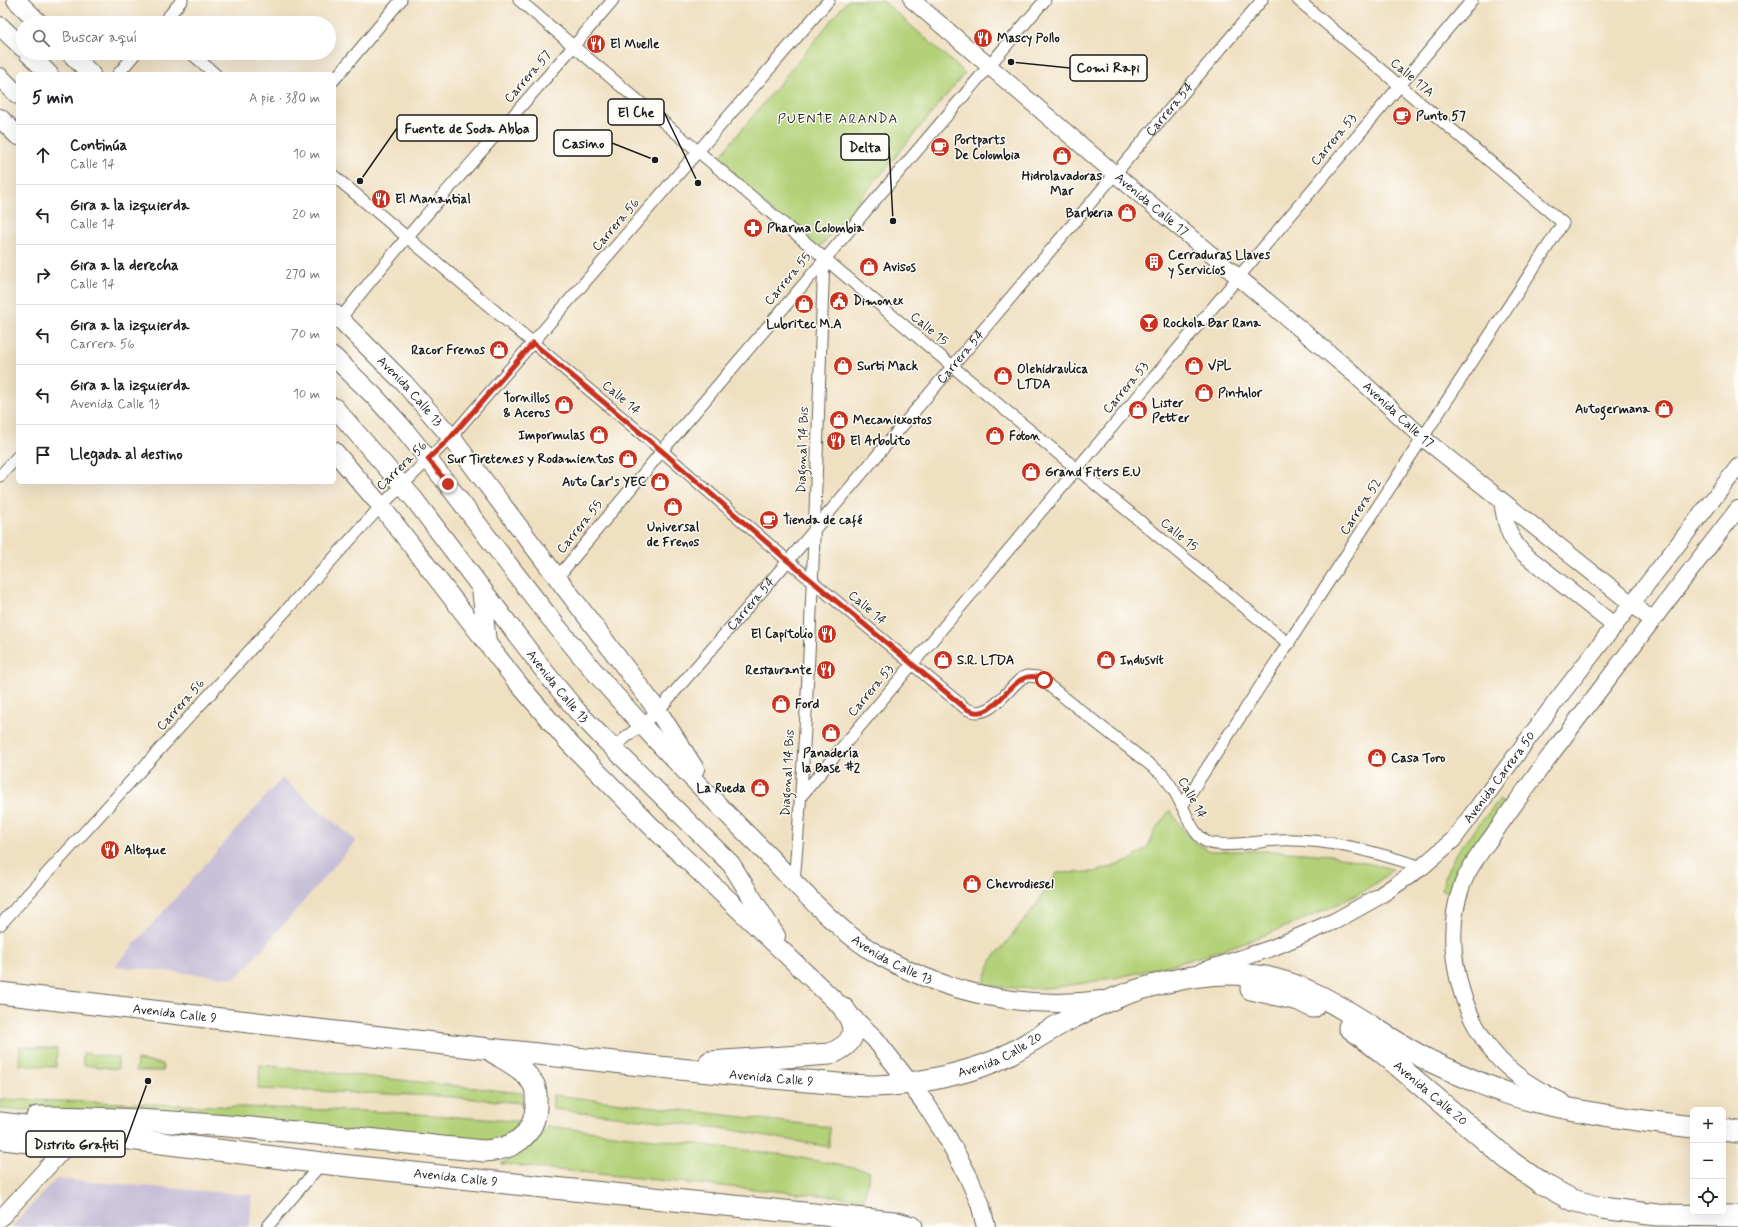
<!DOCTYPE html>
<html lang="es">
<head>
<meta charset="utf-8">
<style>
  :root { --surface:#fff; --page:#f6f6f6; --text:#202124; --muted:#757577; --line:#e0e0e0 }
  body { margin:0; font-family:Mynerve,sans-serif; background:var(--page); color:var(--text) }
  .controls { position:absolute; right:12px; bottom:12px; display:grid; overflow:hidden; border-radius:6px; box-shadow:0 4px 16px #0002 }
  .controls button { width:36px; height:36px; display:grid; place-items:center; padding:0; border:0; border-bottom:1px solid var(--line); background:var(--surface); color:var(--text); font:20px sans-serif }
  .stop { position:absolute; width:12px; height:12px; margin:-9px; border:3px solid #c8321e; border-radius:50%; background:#fff }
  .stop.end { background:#c8321e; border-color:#fff; box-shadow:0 1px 4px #0008 }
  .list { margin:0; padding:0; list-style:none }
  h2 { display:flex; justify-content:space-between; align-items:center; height:52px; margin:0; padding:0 16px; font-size:17px }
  h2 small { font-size:13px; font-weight:400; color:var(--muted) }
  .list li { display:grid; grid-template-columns:26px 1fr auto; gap:12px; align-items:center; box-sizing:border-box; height:60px; padding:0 16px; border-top:1px solid var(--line) }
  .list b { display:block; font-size:15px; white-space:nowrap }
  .list p { margin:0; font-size:13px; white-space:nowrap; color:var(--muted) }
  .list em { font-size:13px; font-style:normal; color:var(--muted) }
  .icon { flex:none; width:22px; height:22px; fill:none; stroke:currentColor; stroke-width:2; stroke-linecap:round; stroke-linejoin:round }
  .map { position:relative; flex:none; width:1738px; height:1227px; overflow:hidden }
  .search { position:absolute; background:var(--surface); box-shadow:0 4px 16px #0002; left:16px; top:16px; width:320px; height:44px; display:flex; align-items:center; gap:10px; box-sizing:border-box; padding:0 14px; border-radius:22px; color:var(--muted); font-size:15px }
  .panel { position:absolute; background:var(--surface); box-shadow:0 4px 16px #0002; left:16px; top:72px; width:320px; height:412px; border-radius:6px }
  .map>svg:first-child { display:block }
</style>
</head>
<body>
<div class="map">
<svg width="1738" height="1227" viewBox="0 0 1738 1227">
  <rect width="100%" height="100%" fill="#fdfcf7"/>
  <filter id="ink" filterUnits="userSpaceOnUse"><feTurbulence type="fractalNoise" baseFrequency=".025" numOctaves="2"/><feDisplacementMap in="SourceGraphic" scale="8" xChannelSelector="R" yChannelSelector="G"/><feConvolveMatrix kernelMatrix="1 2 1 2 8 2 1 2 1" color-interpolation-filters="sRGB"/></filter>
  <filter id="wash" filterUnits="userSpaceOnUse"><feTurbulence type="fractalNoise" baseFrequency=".012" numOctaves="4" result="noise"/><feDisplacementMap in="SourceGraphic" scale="16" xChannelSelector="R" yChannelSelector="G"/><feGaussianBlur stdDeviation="0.9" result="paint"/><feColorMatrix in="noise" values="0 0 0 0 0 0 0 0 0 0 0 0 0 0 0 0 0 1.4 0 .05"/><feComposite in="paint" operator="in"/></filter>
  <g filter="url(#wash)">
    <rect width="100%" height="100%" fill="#efe0c1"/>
    <g fill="#c8bfd8">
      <path d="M 282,778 L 356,841 L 244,970 L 234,978 L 115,966 Z"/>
      <path d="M 56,1179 L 252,1195 L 250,1225 L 248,1227 L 12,1227 Z"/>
    </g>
    <g fill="#b3d178" stroke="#68764a">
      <path d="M 848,0 L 882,0 L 965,73 L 817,251 L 716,161 Z"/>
      <path d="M 1499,800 L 1505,804 C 1484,833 1463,859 1451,893 L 1441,890 L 1448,869 L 1456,853 Z"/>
      <path d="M 1170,810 L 1183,830 L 1193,841 L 1210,851 L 1271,851 L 1332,855 L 1393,869 C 1371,890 1345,901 1318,913 C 1233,951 1139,978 1047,988 C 1027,990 1004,987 983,985 L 991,961 L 1032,911 L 1057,873 L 1095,872 L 1129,861 L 1147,848 L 1156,829 Z"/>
      <path d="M 20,1046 L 57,1049 L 56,1067 L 19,1065 Z"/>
      <path d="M 83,1053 L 118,1058 L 118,1069 L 83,1065 Z"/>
      <path d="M 137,1060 L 163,1064 L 163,1071 L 136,1071 Z"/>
      <path d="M 260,1065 L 522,1093 L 524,1103 L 438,1096 L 258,1089 Z"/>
      <path d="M 553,1095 L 829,1127 L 829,1147 L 721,1128 L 553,1109 Z"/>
      <path d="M 0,1099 L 391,1112 L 525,1122 C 511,1136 502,1139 483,1142 L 157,1116 L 0,1109 Z"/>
      <path d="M 548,1126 L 785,1155 L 870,1171 L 864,1199 L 687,1183 L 501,1164 C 520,1153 535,1143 548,1126 Z"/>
    </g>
  </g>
  <g filter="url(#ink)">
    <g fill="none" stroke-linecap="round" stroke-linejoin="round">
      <defs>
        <g id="street">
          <path d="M 519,0 L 952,366 L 1289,644"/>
          <path d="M 163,23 L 182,0"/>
          <path d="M 191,53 L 215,74"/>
          <path d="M 118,74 L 136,53"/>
          <path d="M 334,80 L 401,0"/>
          <path d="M 334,176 L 662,451 L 788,561 L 965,708 C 989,723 1005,691 1022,678 L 1027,676 L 1038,677 L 1163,775 C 1171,785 1177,795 1182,806 C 1189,820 1193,833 1205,841 C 1217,849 1263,841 1278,840 C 1327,838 1375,852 1422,867"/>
          <path d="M 340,319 C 427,209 523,107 613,0"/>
          <path d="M 0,476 L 18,456"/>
          <path d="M 557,578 L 662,451 L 1045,0"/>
          <path id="s1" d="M 613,748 L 658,711 L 788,561 L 1262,0"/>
          <path d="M 802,795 L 1472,0"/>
          <path d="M 1182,806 L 1563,223 L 1298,0"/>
          <path d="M 794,882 C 812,675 816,467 824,259"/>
          <path d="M 0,925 L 381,506 L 451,437 L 829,0"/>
          <path d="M 267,1227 L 322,1163"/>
        </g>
        <g id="secondary">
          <path id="s2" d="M 912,0 L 1115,174 L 1354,374 L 1423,438 L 1652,620"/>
          <path d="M 1502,501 C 1505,521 1508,538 1523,553 L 1615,626"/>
          <path id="s3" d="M 1202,971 L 1272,948 L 1335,921 L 1378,897 L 1422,867 L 1453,840 L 1560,696 L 1738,467"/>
          <path d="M 1563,1102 C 1537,1090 1510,1074 1492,1051 C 1458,1007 1443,941 1461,888 C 1468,868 1481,852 1493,835 C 1511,809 1530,783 1549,757 C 1612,674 1674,591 1738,509"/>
          <path d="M 0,1141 L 64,1149"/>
          <path d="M 0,1219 L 64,1149 L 89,1135"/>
        </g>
        <g id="primary">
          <path d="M 16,0 L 39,23"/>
          <path d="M 0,26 L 23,48"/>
          <path d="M 28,53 L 49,74"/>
          <path d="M 70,53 L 91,74"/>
          <path d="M 0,77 L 18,95"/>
          <path d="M 0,118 L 18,136"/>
          <path id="s4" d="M 334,313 L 404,383 L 451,437 L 658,711 L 695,769"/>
          <path id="s5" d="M 334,357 L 376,398 L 403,428 C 458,495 508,567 563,634 C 623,708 689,776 756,843 C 795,882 834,930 882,957 C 949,994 1026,1010 1102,1000"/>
          <path id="s6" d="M 334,407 L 414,499 L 545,672 L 577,711 L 601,736 L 731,864 L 776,936"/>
          <path d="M 334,451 L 381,506 L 517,682 L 569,743 L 652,827 L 875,1039 L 925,1103 L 947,1137 L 968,1176 L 980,1203 L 986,1227"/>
          <path d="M 481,588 L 487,642"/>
        </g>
        <g id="highway">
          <path d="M 1251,989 L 1299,1000 L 1313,1007"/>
          <path id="s7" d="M 0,993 C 198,1016 396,1040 595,1060 C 662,1067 729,1075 796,1080 C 822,1082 849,1086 875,1086 C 912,1085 961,1075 995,1061 C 1022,1049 1045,1031 1072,1018 C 1124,990 1198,967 1258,976 C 1321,984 1374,1033 1430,1061 C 1464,1077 1500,1093 1537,1102 C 1588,1114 1641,1121 1693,1127"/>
          <path id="s8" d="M 1349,1027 L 1383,1053 L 1511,1162 L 1541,1183 L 1572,1200 L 1602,1208 L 1657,1215 L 1738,1216"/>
          <path d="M 710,1062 L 830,1054 C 854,1044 860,1031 844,1009"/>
          <path d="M 37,1117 C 186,1118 335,1136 484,1151 C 512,1150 535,1136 536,1106 C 536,1099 537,1091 534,1085 C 525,1069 507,1061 493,1052"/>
          <path id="s9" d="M 0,1123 L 322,1163 L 543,1187 L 894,1222 L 912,1227"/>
          <path d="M 1723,1130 L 1738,1132"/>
        </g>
      </defs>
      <use href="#street" stroke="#666156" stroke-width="13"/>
      <use href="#secondary" stroke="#666156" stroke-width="18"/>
      <use href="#primary" stroke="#666156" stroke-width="20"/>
      <use href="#highway" stroke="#666156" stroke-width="23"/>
      <use href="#street" stroke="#fff" stroke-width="11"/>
      <use href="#secondary" stroke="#fff" stroke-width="16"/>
      <use href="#primary" stroke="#fff" stroke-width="18"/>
      <use href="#highway" stroke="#fff" stroke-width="21"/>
    </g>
  </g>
  <g fill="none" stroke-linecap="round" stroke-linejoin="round" filter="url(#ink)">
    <path stroke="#c8321e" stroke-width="5" d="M 448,484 L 428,459 L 451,437 L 533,343 L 662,451 L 788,561 L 965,708 C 999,730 1010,660 1044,680"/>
  </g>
  <defs>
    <symbol id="restaurant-disc" viewBox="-11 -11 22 22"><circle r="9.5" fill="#c8321e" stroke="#fdfcf7"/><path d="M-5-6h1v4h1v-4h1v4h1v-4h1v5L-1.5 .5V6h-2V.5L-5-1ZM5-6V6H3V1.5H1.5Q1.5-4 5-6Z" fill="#fff"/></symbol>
    <symbol id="cafe-disc" viewBox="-11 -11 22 22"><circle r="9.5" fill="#c8321e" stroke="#fdfcf7"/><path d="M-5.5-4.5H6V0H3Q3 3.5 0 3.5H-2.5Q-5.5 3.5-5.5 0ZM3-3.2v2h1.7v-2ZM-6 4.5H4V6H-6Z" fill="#fff"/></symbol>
    <symbol id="shop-disc" viewBox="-11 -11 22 22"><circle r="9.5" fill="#c8321e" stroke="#fdfcf7"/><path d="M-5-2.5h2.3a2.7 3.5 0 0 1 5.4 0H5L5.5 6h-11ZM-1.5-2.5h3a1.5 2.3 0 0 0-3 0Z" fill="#fff"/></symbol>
    <symbol id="pharmacy-disc" viewBox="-11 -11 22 22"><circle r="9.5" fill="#c8321e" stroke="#fdfcf7"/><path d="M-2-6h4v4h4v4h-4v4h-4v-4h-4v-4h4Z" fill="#fff"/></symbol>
    <symbol id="building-disc" viewBox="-11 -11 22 22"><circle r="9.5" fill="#c8321e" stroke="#fdfcf7"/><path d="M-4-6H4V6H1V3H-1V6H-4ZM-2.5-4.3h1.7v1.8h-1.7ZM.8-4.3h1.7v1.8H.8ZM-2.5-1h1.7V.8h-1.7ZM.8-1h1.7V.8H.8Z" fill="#fff"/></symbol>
    <symbol id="civic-disc" viewBox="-11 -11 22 22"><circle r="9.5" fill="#c8321e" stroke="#fdfcf7"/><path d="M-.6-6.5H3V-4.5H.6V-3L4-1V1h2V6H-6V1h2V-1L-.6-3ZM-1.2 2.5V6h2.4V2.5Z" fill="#fff"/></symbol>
    <symbol id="bar-disc" viewBox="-11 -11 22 22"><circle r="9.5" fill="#c8321e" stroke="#fdfcf7"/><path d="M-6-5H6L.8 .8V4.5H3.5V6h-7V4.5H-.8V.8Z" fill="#fff"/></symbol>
  </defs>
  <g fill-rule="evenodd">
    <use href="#restaurant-disc" x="972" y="27" width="22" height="22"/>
    <use href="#restaurant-disc" x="585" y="33" width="22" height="22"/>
    <use href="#cafe-disc" x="1391" y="105" width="22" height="22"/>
    <use href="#cafe-disc" x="929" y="136" width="22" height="22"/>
    <use href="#shop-disc" x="1051" y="145" width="22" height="22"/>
    <use href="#restaurant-disc" x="370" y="188" width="22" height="22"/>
    <use href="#shop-disc" x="1116" y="202" width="22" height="22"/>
    <use href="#pharmacy-disc" x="742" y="217" width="22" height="22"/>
    <use href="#building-disc" x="1143" y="251" width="22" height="22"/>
    <use href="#shop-disc" x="858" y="256" width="22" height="22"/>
    <use href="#civic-disc" x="828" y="290" width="22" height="22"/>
    <use href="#shop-disc" x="793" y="293" width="22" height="22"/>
    <use href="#bar-disc" x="1138" y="312" width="22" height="22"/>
    <use href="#shop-disc" x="488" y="339" width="22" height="22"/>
    <use href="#shop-disc" x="832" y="355" width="22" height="22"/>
    <use href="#shop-disc" x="1183" y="355" width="22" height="22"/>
    <use href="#shop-disc" x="992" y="365" width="22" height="22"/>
    <use href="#shop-disc" x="1193" y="382" width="22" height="22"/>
    <use href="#shop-disc" x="553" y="394" width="22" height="22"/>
    <use href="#shop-disc" x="1653" y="398" width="22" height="22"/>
    <use href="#shop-disc" x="1127" y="399" width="22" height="22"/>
    <use href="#shop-disc" x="828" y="409" width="22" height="22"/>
    <use href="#shop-disc" x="588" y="424" width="22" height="22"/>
    <use href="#shop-disc" x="984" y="425" width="22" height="22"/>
    <use href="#restaurant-disc" x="825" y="430" width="22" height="22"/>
    <use href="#shop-disc" x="617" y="448" width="22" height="22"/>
    <use href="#shop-disc" x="1020" y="461" width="22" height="22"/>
    <use href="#shop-disc" x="649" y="471" width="22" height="22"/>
    <use href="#shop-disc" x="662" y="496" width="22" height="22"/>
    <use href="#cafe-disc" x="758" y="509" width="22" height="22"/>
    <use href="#restaurant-disc" x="816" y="623" width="22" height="22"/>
    <use href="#shop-disc" x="932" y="649" width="22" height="22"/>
    <use href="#shop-disc" x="1095" y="649" width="22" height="22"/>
    <use href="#restaurant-disc" x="815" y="659" width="22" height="22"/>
    <use href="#shop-disc" x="770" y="693" width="22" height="22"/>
    <use href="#shop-disc" x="820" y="722" width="22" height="22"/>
    <use href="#shop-disc" x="1366" y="747" width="22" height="22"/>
    <use href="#shop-disc" x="749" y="777" width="22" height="22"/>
    <use href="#restaurant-disc" x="99" y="839" width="22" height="22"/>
    <use href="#shop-disc" x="961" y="873" width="22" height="22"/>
  </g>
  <g text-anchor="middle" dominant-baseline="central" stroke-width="3" stroke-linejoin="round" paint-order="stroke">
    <g font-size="13" font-weight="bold" fill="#1c1c1c" stroke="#fdfcf7" text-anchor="start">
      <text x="997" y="38">Mascy Pollo</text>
      <text x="610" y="44">El Muelle</text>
      <text x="1416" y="116">Punto 57</text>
      <text x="954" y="140">Portparts<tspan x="954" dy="15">De Colombia</tspan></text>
      <text x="1062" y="176" text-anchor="middle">Hidrolavadoras<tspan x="1062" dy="15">Mar</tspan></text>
      <text x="395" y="199">El Manantial</text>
      <text x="1113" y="213" text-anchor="end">Barberia</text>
      <text x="767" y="228">Pharma Colombia</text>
      <text x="1168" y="255">Cerraduras Llaves<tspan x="1168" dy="15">y Servicios</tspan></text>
      <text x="883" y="267">Avisos</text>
      <text x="853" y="301">Dimonex</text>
      <text x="1163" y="323">Rockola Bar Rana</text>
      <text x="804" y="324" text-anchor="middle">Lubritec M.A</text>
      <text x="485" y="350" text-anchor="end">Racor Frenos</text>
      <text x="857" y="366">Surti Mack</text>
      <text x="1208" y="366">VPL</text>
      <text x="1017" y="369">Olehidraulica<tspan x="1017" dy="15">LTDA</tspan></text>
      <text x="1218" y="393">Pintulor</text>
      <text x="550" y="398" text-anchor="end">Tornillos<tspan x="550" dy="15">&amp; Aceros</tspan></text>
      <text x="1152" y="403">Lister<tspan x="1152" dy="15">Petter</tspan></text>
      <text x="1650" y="409" text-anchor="end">Autogermana</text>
      <text x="853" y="420">Mecaniexostos</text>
      <text x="585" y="435" text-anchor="end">Impormulas</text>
      <text x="1009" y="436">Foton</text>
      <text x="850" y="441">El Arbolito</text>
      <text x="614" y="459" text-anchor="end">Sur Tiretenes y Rodamientos</text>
      <text x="1045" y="472">Grand Fiters E.U</text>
      <text x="646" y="482" text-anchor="end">Auto Car's YEC</text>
      <text x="783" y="520">Tienda de café</text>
      <text x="673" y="527" text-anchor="middle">Universal<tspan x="673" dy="15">de Frenos</tspan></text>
      <text x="813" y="634" text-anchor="end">El Capitolio</text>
      <text x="957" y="660">S.R. LTDA</text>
      <text x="1120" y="660">Indusvit</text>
      <text x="812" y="670" text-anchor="end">Restaurante</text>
      <text x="795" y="704">Ford</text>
      <text x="831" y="753" text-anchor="middle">Panadería<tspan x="831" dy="15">la Base #2</tspan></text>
      <text x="1391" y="758">Casa Toro</text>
      <text x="746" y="788" text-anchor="end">La Rueda</text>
      <text x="124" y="850">Altoque</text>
      <text x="986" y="884">Chevrodiesel</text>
    </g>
    <g font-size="13" fill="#1c1c1c" stroke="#fdfcf7">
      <text transform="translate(528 77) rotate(-49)">Carrera 57</text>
      <text transform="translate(1412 78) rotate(40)">Calle 17A</text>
      <text stroke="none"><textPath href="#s1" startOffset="848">Carrera 54</textPath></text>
      <text transform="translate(1334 140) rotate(-50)">Carrera 53</text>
      <text stroke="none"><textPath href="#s2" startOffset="315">Avenida Calle 17</textPath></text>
      <text transform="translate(616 225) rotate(-49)">Carrera 56</text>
      <text transform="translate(788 279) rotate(-50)">Carrera 55</text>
      <text transform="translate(929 329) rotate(40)">Calle 15</text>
      <text stroke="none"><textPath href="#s1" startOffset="524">Carrera 54</textPath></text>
      <text transform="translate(1126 388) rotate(-50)">Carrera 53</text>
      <text stroke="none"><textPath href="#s4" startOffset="109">Avenida Calle 13</textPath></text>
      <text transform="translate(621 398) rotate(40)">Calle 14</text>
      <text stroke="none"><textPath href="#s2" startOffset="639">Avenida Calle 17</textPath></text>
      <text transform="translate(803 450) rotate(-88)">Diagonal 14 Bis</text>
      <text transform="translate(402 466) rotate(-44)">Carrera 56</text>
      <text transform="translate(1361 507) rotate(-57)">Carrera 52</text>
      <text transform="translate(580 527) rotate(-51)">Carrera 55</text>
      <text transform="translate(1179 535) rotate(39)">Calle 15</text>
      <text stroke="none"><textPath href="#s1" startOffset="200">Carrera 54</textPath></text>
      <text transform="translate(867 608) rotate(40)">Calle 14</text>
      <text stroke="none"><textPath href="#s6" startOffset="358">Avenida Calle 13</textPath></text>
      <text transform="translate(871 691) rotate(-50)">Carrera 53</text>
      <text transform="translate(181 705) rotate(-48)">Carrera 56</text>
      <text transform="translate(788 773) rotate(-87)">Diagonal 14 Bis</text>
      <text stroke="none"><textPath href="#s3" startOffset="364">Avenida Carrera 50</textPath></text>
      <text transform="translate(1192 798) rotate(61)">Calle 14</text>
      <text stroke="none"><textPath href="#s5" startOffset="825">Avenida Calle 13</textPath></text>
      <text stroke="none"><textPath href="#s7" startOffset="176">Avenida Calle 9</textPath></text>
      <text stroke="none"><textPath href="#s7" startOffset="1010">Avenida Calle 20</textPath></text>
      <text stroke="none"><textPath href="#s7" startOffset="776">Avenida Calle 9</textPath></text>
      <text stroke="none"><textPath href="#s8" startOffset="105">Avenida Calle 20</textPath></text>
      <text stroke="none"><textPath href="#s9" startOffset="459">Avenida Calle 9</textPath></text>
    </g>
    <g font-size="14" letter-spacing="1" fill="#1c1c1c" stroke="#fdfcf7">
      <text x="838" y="119">PUENTE ARANDA</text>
    </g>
  </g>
  <path fill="none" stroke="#1c1c1c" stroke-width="1.5" d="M1011 62L1070 68M698 183L664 112M360 181L397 128M655 160L612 143M893 221L889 147M148 1081L125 1144"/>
  <g fill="#1c1c1c" stroke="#fdfcf7" stroke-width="1.5">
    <circle cx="1011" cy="62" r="4"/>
    <circle cx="698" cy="183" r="4"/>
    <circle cx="360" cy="181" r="4"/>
    <circle cx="655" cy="160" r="4"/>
    <circle cx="893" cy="221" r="4"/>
    <circle cx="148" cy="1081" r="4"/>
  </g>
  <g fill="#fdfcf7" stroke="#1c1c1c" stroke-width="1.5">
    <rect x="1070" y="55" width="77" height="26" rx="4"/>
    <rect x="608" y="99" width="56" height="26" rx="4"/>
    <rect x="397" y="115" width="140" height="26" rx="4"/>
    <rect x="554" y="130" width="58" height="26" rx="4"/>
    <rect x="841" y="134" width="48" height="26" rx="4"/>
    <rect x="26" y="1131" width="99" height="26" rx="4"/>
  </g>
  <g font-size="14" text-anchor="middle" font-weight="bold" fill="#1c1c1c">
    <text x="1108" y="72">Comi Rapi</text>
    <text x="636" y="117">El Che</text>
    <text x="467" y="133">Fuente de Soda Abba</text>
    <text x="583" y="148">Casino</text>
    <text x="865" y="152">Delta</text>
    <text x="76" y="1149">Distrito Grafiti</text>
  </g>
</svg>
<div class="controls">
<button>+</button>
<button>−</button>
<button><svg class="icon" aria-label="locate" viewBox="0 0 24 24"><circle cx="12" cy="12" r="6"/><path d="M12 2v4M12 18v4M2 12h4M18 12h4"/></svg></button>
</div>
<div class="stop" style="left:1044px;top:680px"></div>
<div class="stop end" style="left:448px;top:484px"></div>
<div class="search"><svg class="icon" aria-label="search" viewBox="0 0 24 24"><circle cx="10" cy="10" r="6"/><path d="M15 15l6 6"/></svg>Buscar aquí</div>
<section class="panel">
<h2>5 min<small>A pie · 380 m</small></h2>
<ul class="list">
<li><svg class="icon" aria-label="ahead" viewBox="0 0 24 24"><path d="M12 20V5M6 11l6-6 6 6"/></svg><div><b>Continúa</b><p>Calle 14</p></div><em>10 m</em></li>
<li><svg class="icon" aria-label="left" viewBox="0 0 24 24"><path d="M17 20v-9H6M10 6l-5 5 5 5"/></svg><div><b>Gira a la izquierda</b><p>Calle 14</p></div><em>20 m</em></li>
<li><svg class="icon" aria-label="right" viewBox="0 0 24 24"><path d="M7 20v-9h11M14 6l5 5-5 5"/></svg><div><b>Gira a la derecha</b><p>Calle 14</p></div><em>270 m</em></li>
<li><svg class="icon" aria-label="left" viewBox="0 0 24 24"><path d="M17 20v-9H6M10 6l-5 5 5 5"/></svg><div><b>Gira a la izquierda</b><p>Carrera 56</p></div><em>70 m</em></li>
<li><svg class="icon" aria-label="left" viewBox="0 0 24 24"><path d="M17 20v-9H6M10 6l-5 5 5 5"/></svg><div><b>Gira a la izquierda</b><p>Avenida Calle 13</p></div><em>10 m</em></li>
<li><svg class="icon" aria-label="arrive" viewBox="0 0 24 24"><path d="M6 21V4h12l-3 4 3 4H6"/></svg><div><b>Llegada al destino</b></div></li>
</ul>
</section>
</div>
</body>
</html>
